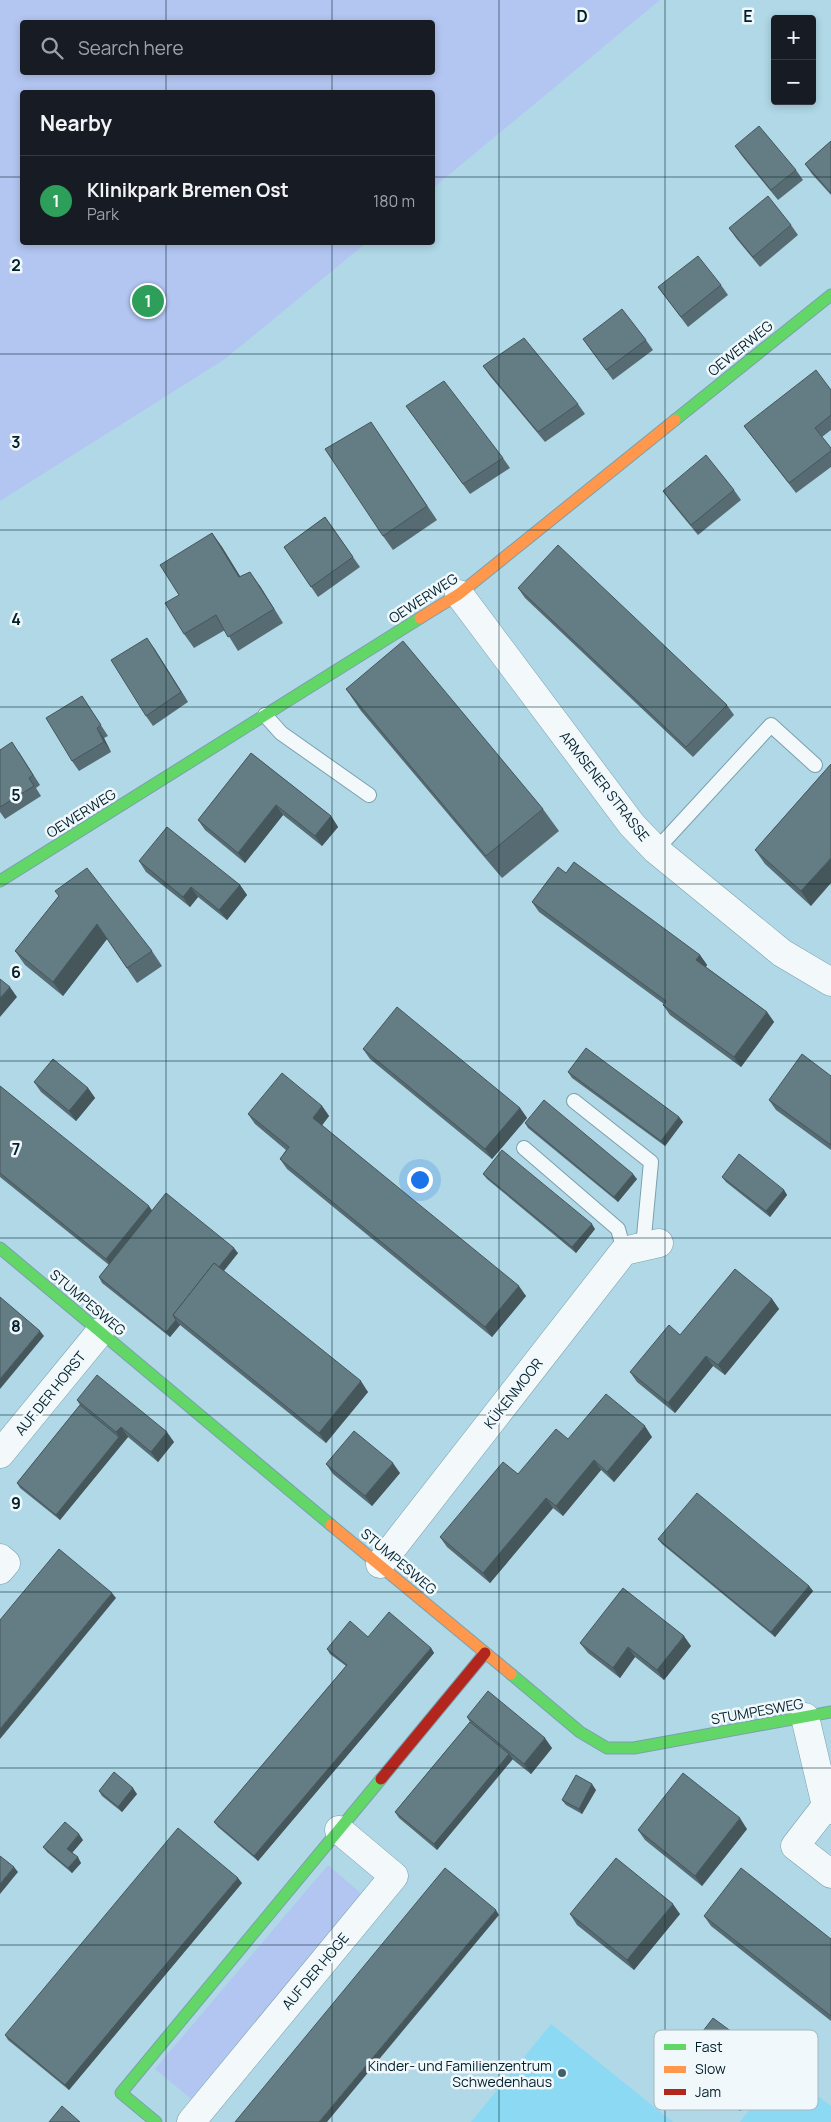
<!DOCTYPE html>
<html lang="en">
<head>
<meta charset="utf-8">
<style>
  :root { --surface:#171b24; --page:#20242c; --text:#f1f3f6; --muted:#9ea1a6; --line:#363941; --accent:#0f766e }
  body { margin:0; font-family:Manrope,sans-serif; background:var(--page); color:var(--text) }
  .controls { position:absolute; right:15px; top:15px; display:grid; overflow:hidden; border-radius:5px; box-shadow:0 2px 8px #0003 }
  .controls button { width:45px; height:45px; display:grid; place-items:center; padding:0; border:0; border-bottom:1px solid var(--line); background:var(--surface); color:var(--text); font:25px sans-serif }
  .you { position:absolute; left:419px; top:1179px; width:18px; height:18px; margin:-12px; border:4px solid #fff; border-radius:50%; background:#1a73e8; box-shadow:0 0 0 8px #1a73e833 }
  .badge { display:grid; place-items:center; width:32px; height:32px; border-radius:50%; background:var(--accent); color:#fff; font-size:16px; font-weight:700 }
  .pin { position:absolute; translate:-50% -50%; border:2px solid #fff; box-shadow:0 1px 5px #0006 }
  .list { margin:0; padding:0; list-style:none }
  h2 { display:flex; justify-content:space-between; align-items:center; height:65px; margin:0; padding:0 20px; font-size:21px }
  h2 small { font-size:16px; font-weight:400; color:var(--muted) }
  .list li { display:grid; grid-template-columns:32px 1fr auto; gap:15px; align-items:center; box-sizing:border-box; height:90px; padding:0 20px; border-top:1px solid var(--line) }
  .list b { display:block; font-size:19px; white-space:nowrap }
  .list p { margin:0; font-size:16px; white-space:nowrap; color:var(--muted) }
  .list em { font-size:16px; font-style:normal; color:var(--muted) }
  .icon { flex:none; width:28px; height:28px; fill:none; stroke:currentColor; stroke-width:2; stroke-linecap:round; stroke-linejoin:round }
  .map { position:relative; flex:none; width:831px; height:2122px; overflow:hidden }
  .search { position:absolute; background:var(--surface); box-shadow:0 2px 8px #0003; left:20px; top:20px; width:415px; height:55px; display:flex; align-items:center; gap:12px; box-sizing:border-box; padding:0 18px; border-radius:5px; color:var(--muted); font-size:19px }
  .panel { position:absolute; background:var(--surface); box-shadow:0 2px 8px #0003; left:20px; top:90px; width:415px; height:155px; border-radius:5px }
  .map>svg:first-child { display:block }
</style>
</head>
<body>
<div class="map">
<svg width="831" height="2122" viewBox="0 0 831 2122">
  <rect width="100%" height="100%" fill="#b0d8e6"/>
  <g fill="#8cd9f4">
    <path d="M 551,2024 L 673,2122 L 471,2122 Z"/>
    <path d="M 781,2068 L 831,2106 L 831,2122 L 740,2122 Z"/>
  </g>
  <g fill="#b3c6f1" fill-rule="evenodd">
    <path d="M 0,0 L 660,0 L 433,188 L 432,92 L 22,92 L 22,242 L 366,243 L 225,359 L 0,501 ZM 432,22 L 432,72 L 22,72 L 22,22 Z"/>
    <path d="M 328,1865 L 363,1895 L 191,2099 L 155,2069 Z"/>
  </g>
  <g fill="none" stroke-linecap="round" stroke-linejoin="round">
    <defs>
      <g id="lane">
        <path d="M 265,715 L 281,733 L 369,795"/>
        <path d="M 656,850 L 771,725 L 815,765"/>
        <path d="M 574,1101 L 651,1162 L 643,1247"/>
        <path d="M 524,1148 L 618,1229 L 624,1251"/>
      </g>
      <g id="street">
        <path d="M 459,594 L 632,825 L 656,850 L 782,953 L 831,982"/>
        <path d="M 0,1454 L 100,1332"/>
        <path d="M 0,1558 L 6,1563 L 0,1570"/>
        <path d="M 380,1564 L 624,1251 L 659,1243"/>
        <path d="M 805,1717 L 826,1806 L 831,1810"/>
        <path d="M 826,1806 L 795,1846 L 831,1874"/>
        <path d="M 191,2122 L 394,1876 L 339,1830"/>
      </g>
      <g id="fast">
        <path d="M 675,420 L 831,295"/>
        <path d="M 0,881 L 420,618"/>
        <path d="M 0,1248 L 331,1525"/>
        <path d="M 511,1674 L 580,1732 L 607,1748 L 634,1748 L 831,1712"/>
        <path d="M 156,2122 L 121,2093 L 381,1779"/>
      </g>
      <g id="slow">
        <path d="M 420,618 L 459,594 L 675,420"/>
        <path d="M 331,1525 L 511,1674"/>
      </g>
      <path id="jam" d="M 381,1779 L 485,1653"/>
    </defs>
    <use href="#lane" stroke="#7aa0ad" stroke-width="16"/>
    <use href="#street" stroke="#7aa0ad" stroke-width="29"/>
    <use href="#fast" stroke="#7aa0ad" stroke-width="13"/>
    <use href="#slow" stroke="#7aa0ad" stroke-width="13"/>
    <use href="#jam" stroke="#7aa0ad" stroke-width="13"/>
    <use href="#lane" stroke="#f3f9fb" stroke-width="14"/>
    <use href="#street" stroke="#f3f9fb" stroke-width="28"/>
    <use href="#fast" stroke="#63d668" stroke-width="11"/>
    <use href="#slow" stroke="#ff974d" stroke-width="11"/>
    <use href="#jam" stroke="#b3261e" stroke-width="11"/>
  </g>
  <g fill="#566b72">
    <path d="M 831,141 L 831,195 L 812,174 L 805,164 Z"/>
    <path d="M 735,146 L 796,170 L 803,180 L 778,200 L 742,156 Z"/>
    <path d="M 791,225 L 798,235 L 760,267 L 736,238 L 729,228 Z"/>
    <path d="M 721,285 L 728,295 L 688,327 L 658,287 Z"/>
    <path d="M 583,339 L 646,340 L 653,350 L 613,380 Z"/>
    <path d="M 483,366 L 578,404 L 585,414 L 545,442 L 490,376 Z"/>
    <path d="M 831,390 L 831,430 L 822,437 L 831,448 L 831,467 L 796,493 L 744,426 Z"/>
    <path d="M 406,406 L 503,458 L 510,468 L 470,494 Z"/>
    <path d="M 371,422 L 437,520 L 393,550 L 383,536 Z"/>
    <path d="M 734,490 L 741,500 L 698,535 L 670,501 L 663,491 Z"/>
    <path d="M 325,517 L 360,567 L 318,597 L 284,547 Z"/>
    <path d="M 212,533 L 222,547 L 240,576 L 260,586 L 283,623 L 238,651 L 225,630 L 194,648 L 184,634 L 179,595 Z"/>
    <path d="M 518,588 L 727,705 L 734,715 L 693,757 L 525,598 Z"/>
    <path d="M 154,648 L 188,702 L 153,726 L 146,716 Z"/>
    <path d="M 346,689 L 543,809 L 559,831 L 502,878 L 361,711 Z"/>
    <path d="M 82,696 L 108,736 L 104,738 L 111,752 L 79,771 L 72,761 Z"/>
    <path d="M 0,750 L 19,752 L 40,785 L 36,788 L 41,796 L 5,819 L 0,812 Z"/>
    <path d="M 251,753 L 331,816 L 338,827 L 322,846 L 283,815 L 245,863 L 205,830 L 198,820 Z"/>
    <path d="M 831,764 L 811,906 L 765,864 L 755,850 Z"/>
    <path d="M 139,861 L 240,885 L 247,895 L 227,920 L 198,897 L 190,907 L 146,872 Z"/>
    <path d="M 566,873 L 700,955 L 707,965 L 706,967 L 767,1012 L 774,1022 L 741,1067 L 670,1015 L 663,1005 L 664,1004 L 539,912 L 532,902 Z"/>
    <path d="M 59,896 L 152,951 L 162,966 L 137,983 L 107,939 L 63,996 L 25,965 L 15,951 Z"/>
    <path d="M 363,1049 L 520,1108 L 527,1118 L 492,1159 L 370,1059 Z"/>
    <path d="M 568,1072 L 679,1117 L 683,1122 L 665,1146 L 572,1078 Z"/>
    <path d="M 831,1076 L 831,1150 L 776,1110 L 769,1100 Z"/>
    <path d="M 34,1082 L 88,1088 L 95,1098 L 76,1121 L 41,1092 Z"/>
    <path d="M 0,1086 L 152,1211 L 238,1253 L 224,1271 L 368,1392 L 326,1443 L 180,1325 L 170,1337 L 102,1283 L 99,1277 L 109,1265 L 0,1177 Z"/>
    <path d="M 322,1106 L 329,1116 L 322,1125 L 526,1296 L 492,1337 L 287,1169 L 280,1159 L 286,1150 L 255,1124 L 248,1114 Z"/>
    <path d="M 525,1123 L 637,1179 L 618,1202 L 528,1128 Z"/>
    <path d="M 483,1174 L 595,1229 L 576,1253 L 487,1179 Z"/>
    <path d="M 722,1177 L 784,1190 L 787,1195 L 770,1217 L 726,1182 Z"/>
    <path d="M 772,1299 L 779,1309 L 725,1375 L 713,1366 L 675,1413 L 637,1382 L 630,1372 L 680,1335 Z"/>
    <path d="M 77,1400 L 174,1442 L 158,1462 L 128,1437 L 60,1520 L 20,1488 L 17,1483 L 80,1405 Z"/>
    <path d="M 652,1437 L 614,1482 L 601,1470 L 563,1516 L 553,1508 L 490,1583 L 447,1547 L 440,1537 L 518,1474 L 568,1439 Z"/>
    <path d="M 326,1464 L 400,1473 L 372,1506 L 333,1474 Z"/>
    <path d="M 658,1539 L 809,1586 L 813,1591 L 775,1637 L 662,1544 Z"/>
    <path d="M 368,1637 L 431,1648 L 434,1653 L 258,1861 L 218,1827 L 214,1822 L 346,1666 L 330,1654 L 327,1649 Z"/>
    <path d="M 580,1643 L 691,1646 L 664,1680 L 635,1657 L 620,1678 L 588,1653 Z"/>
    <path d="M 467,1717 L 552,1748 L 531,1774 L 512,1759 L 437,1850 L 399,1818 L 395,1812 L 470,1722 Z"/>
    <path d="M 596,1790 L 582,1814 L 566,1805 L 562,1800 Z"/>
    <path d="M 99,1791 L 137,1794 L 122,1812 L 102,1796 Z"/>
    <path d="M 747,1829 L 702,1886 L 645,1840 L 638,1830 Z"/>
    <path d="M 83,1840 L 72,1853 L 81,1863 L 72,1873 L 47,1852 L 43,1847 Z"/>
    <path d="M 242,1883 L 69,2090 L 8,2040 L 5,2035 Z"/>
    <path d="M 570,1914 L 680,1914 L 634,1970 L 577,1925 Z"/>
    <path d="M 704,1916 L 831,1939 L 831,2021 L 711,1926 Z"/>
    <path d="M 680,2061 L 773,2067 L 740,2111 L 687,2071 Z"/>
  </g>
  <g fill="#46575c">
    <path d="M 212,533 L 222,547 L 249,591 L 239,577 Z"/>
    <path d="M 250,572 L 260,586 L 283,623 L 274,609 Z"/>
    <path d="M 147,638 L 154,648 L 188,702 L 181,692 Z"/>
    <path d="M 97,728 L 104,738 L 111,752 L 104,742 Z"/>
    <path d="M 276,805 L 283,815 L 245,863 L 238,853 Z"/>
    <path d="M 331,816 L 338,827 L 322,846 L 315,836 Z"/>
    <path d="M 831,858 L 831,883 L 811,906 L 801,891 Z"/>
    <path d="M 240,885 L 247,895 L 227,920 L 219,910 Z"/>
    <path d="M 191,887 L 198,897 L 190,907 L 183,897 Z"/>
    <path d="M 97,924 L 107,939 L 63,996 L 53,982 Z"/>
    <path d="M 700,955 L 707,965 L 703,970 L 696,960 Z"/>
    <path d="M 10,987 L 17,997 L 0,1017 L 0,998 Z"/>
    <path d="M 767,1012 L 774,1022 L 741,1067 L 734,1057 Z"/>
    <path d="M 88,1088 L 95,1098 L 76,1121 L 69,1111 Z"/>
    <path d="M 322,1106 L 329,1116 L 320,1128 L 313,1118 Z"/>
    <path d="M 520,1108 L 527,1118 L 492,1159 L 485,1149 Z"/>
    <path d="M 679,1117 L 683,1122 L 665,1146 L 661,1141 Z"/>
    <path d="M 633,1174 L 637,1179 L 618,1202 L 614,1197 Z"/>
    <path d="M 784,1190 L 787,1195 L 770,1217 L 766,1211 Z"/>
    <path d="M 149,1206 L 156,1216 L 113,1269 L 106,1259 Z"/>
    <path d="M 592,1224 L 595,1229 L 576,1253 L 572,1247 Z"/>
    <path d="M 234,1248 L 238,1253 L 182,1322 L 177,1318 Z"/>
    <path d="M 519,1286 L 526,1296 L 492,1337 L 485,1327 Z"/>
    <path d="M 772,1299 L 779,1309 L 725,1375 L 718,1365 Z"/>
    <path d="M 176,1320 L 180,1325 L 170,1337 L 166,1332 Z"/>
    <path d="M 40,1331 L 44,1336 L 0,1389 L 0,1379 Z"/>
    <path d="M 706,1356 L 713,1366 L 675,1413 L 668,1403 Z"/>
    <path d="M 361,1381 L 368,1392 L 326,1443 L 319,1433 Z"/>
    <path d="M 645,1426 L 652,1437 L 614,1482 L 607,1472 Z"/>
    <path d="M 121,1427 L 128,1437 L 60,1520 L 56,1515 L 119,1437 L 116,1432 Z"/>
    <path d="M 167,1432 L 174,1442 L 158,1462 L 151,1452 Z"/>
    <path d="M 594,1460 L 601,1470 L 563,1516 L 556,1506 Z"/>
    <path d="M 393,1463 L 400,1473 L 372,1506 L 365,1496 Z"/>
    <path d="M 546,1498 L 553,1508 L 490,1583 L 483,1573 Z"/>
    <path d="M 809,1586 L 813,1591 L 775,1637 L 771,1632 Z"/>
    <path d="M 112,1593 L 116,1598 L 0,1739 L 0,1729 Z"/>
    <path d="M 684,1636 L 691,1646 L 664,1680 L 657,1670 Z"/>
    <path d="M 628,1647 L 635,1657 L 620,1678 L 613,1668 Z"/>
    <path d="M 431,1648 L 434,1653 L 258,1861 L 254,1856 Z"/>
    <path d="M 545,1738 L 552,1748 L 531,1774 L 524,1764 Z"/>
    <path d="M 509,1754 L 513,1759 L 437,1850 L 434,1844 Z"/>
    <path d="M 592,1784 L 596,1790 L 582,1814 L 579,1809 Z"/>
    <path d="M 133,1788 L 137,1794 L 122,1812 L 118,1807 Z"/>
    <path d="M 740,1818 L 747,1829 L 702,1886 L 695,1876 Z"/>
    <path d="M 79,1834 L 83,1840 L 71,1854 L 67,1849 Z"/>
    <path d="M 78,1857 L 81,1863 L 72,1873 L 68,1868 Z"/>
    <path d="M 14,1867 L 18,1872 L 0,1894 L 0,1884 Z"/>
    <path d="M 238,1878 L 242,1883 L 69,2090 L 65,2085 Z"/>
    <path d="M 673,1904 L 680,1914 L 634,1970 L 627,1960 Z"/>
    <path d="M 496,1910 L 499,1915 L 327,2122 L 319,2122 Z"/>
    <path d="M 766,2057 L 773,2067 L 740,2111 L 733,2101 Z"/>
  </g>
  <g fill="#647c84" stroke="#46575c">
    <path d="M 759,126 L 796,170 L 771,190 L 735,146 Z"/>
    <path d="M 831,141 L 831,193 L 805,164 Z"/>
    <path d="M 768,196 L 791,225 L 753,257 L 729,228 Z"/>
    <path d="M 698,256 L 721,285 L 681,317 L 658,287 Z"/>
    <path d="M 622,309 L 646,340 L 606,370 L 583,339 Z"/>
    <path d="M 524,338 L 578,404 L 538,432 L 483,366 Z"/>
    <path d="M 816,370 L 831,390 L 831,415 L 815,428 L 831,448 L 831,451 L 789,483 L 744,426 Z"/>
    <path d="M 444,381 L 503,458 L 463,484 L 406,406 Z"/>
    <path d="M 371,422 L 427,506 L 383,536 L 325,449 Z"/>
    <path d="M 706,455 L 734,490 L 691,525 L 663,491 Z"/>
    <path d="M 325,517 L 353,557 L 311,587 L 284,547 Z"/>
    <path d="M 212,533 L 239,577 L 250,572 L 274,609 L 228,637 L 216,615 L 184,634 L 165,603 L 179,595 L 160,565 Z"/>
    <path d="M 558,545 L 727,705 L 686,747 L 518,588 Z"/>
    <path d="M 147,638 L 181,692 L 146,716 L 111,660 Z"/>
    <path d="M 403,641 L 543,809 L 486,856 L 346,689 Z"/>
    <path d="M 82,696 L 101,725 L 97,728 L 104,742 L 72,761 L 46,718 Z"/>
    <path d="M 12,742 L 33,775 L 29,778 L 34,786 L 0,807 L 0,750 Z"/>
    <path d="M 251,753 L 331,816 L 315,836 L 276,805 L 238,853 L 198,820 Z"/>
    <path d="M 831,764 L 831,858 L 801,891 L 755,850 Z"/>
    <path d="M 167,827 L 240,885 L 219,910 L 191,887 L 183,897 L 139,861 Z"/>
    <path d="M 574,862 L 700,955 L 696,960 L 767,1012 L 734,1057 L 663,1005 L 666,1001 L 532,902 L 558,867 L 566,873 Z"/>
    <path d="M 87,868 L 152,951 L 127,968 L 97,924 L 53,982 L 15,951 L 59,896 L 55,891 Z"/>
    <path d="M 0,979 L 10,987 L 0,998 Z"/>
    <path d="M 397,1007 L 520,1108 L 485,1149 L 363,1049 Z"/>
    <path d="M 586,1048 L 679,1117 L 661,1141 L 568,1072 Z"/>
    <path d="M 802,1054 L 831,1076 L 831,1145 L 769,1100 Z"/>
    <path d="M 53,1059 L 88,1088 L 69,1111 L 34,1082 Z"/>
    <path d="M 282,1073 L 322,1106 L 313,1118 L 519,1286 L 485,1327 L 280,1159 L 289,1147 L 248,1114 Z"/>
    <path d="M 0,1086 L 149,1206 L 106,1259 L 0,1173 Z"/>
    <path d="M 544,1100 L 633,1174 L 614,1197 L 525,1123 Z"/>
    <path d="M 502,1150 L 592,1224 L 572,1247 L 483,1174 Z"/>
    <path d="M 739,1154 L 784,1190 L 766,1211 L 722,1177 Z"/>
    <path d="M 166,1193 L 234,1248 L 219,1267 L 214,1263 L 173,1315 L 176,1320 L 166,1332 L 99,1277 Z"/>
    <path d="M 214,1263 L 361,1381 L 319,1433 L 173,1315 Z"/>
    <path d="M 735,1269 L 772,1299 L 718,1365 L 706,1356 L 668,1403 L 630,1372 L 669,1325 L 680,1335 Z"/>
    <path d="M 0,1297 L 40,1331 L 0,1379 Z"/>
    <path d="M 97,1375 L 167,1432 L 151,1452 L 121,1427 L 116,1432 L 77,1400 Z"/>
    <path d="M 606,1394 L 645,1426 L 607,1472 L 594,1460 L 556,1506 L 546,1498 L 483,1573 L 440,1537 L 503,1462 L 518,1474 L 556,1429 L 568,1439 Z"/>
    <path d="M 80,1405 L 119,1437 L 56,1515 L 17,1483 Z"/>
    <path d="M 354,1431 L 393,1463 L 365,1496 L 326,1464 Z"/>
    <path d="M 697,1493 L 809,1586 L 771,1632 L 658,1539 Z"/>
    <path d="M 59,1549 L 112,1593 L 0,1729 L 0,1620 Z"/>
    <path d="M 623,1588 L 684,1636 L 657,1670 L 628,1647 L 613,1668 L 580,1643 Z"/>
    <path d="M 389,1612 L 431,1648 L 254,1856 L 214,1822 L 347,1665 L 327,1649 L 350,1621 L 368,1637 Z"/>
    <path d="M 488,1691 L 545,1738 L 524,1764 L 467,1717 Z"/>
    <path d="M 470,1722 L 509,1754 L 434,1844 L 395,1812 Z"/>
    <path d="M 114,1772 L 133,1788 L 118,1807 L 99,1791 Z"/>
    <path d="M 683,1773 L 740,1818 L 695,1876 L 638,1830 Z"/>
    <path d="M 576,1775 L 592,1784 L 579,1809 L 562,1800 Z"/>
    <path d="M 65,1822 L 79,1834 L 67,1849 L 78,1857 L 68,1868 L 43,1847 Z"/>
    <path d="M 178,1828 L 238,1878 L 65,2085 L 5,2035 Z"/>
    <path d="M 0,1856 L 14,1867 L 0,1884 Z"/>
    <path d="M 616,1858 L 673,1904 L 627,1960 L 570,1914 Z"/>
    <path d="M 445,1868 L 496,1910 L 319,2122 L 235,2122 Z"/>
    <path d="M 741,1868 L 831,1939 L 831,2016 L 704,1916 Z"/>
    <path d="M 713,2018 L 766,2057 L 733,2101 L 680,2061 Z"/>
    <path d="M 62,2106 L 80,2122 L 49,2122 Z"/>
  </g>
  <path fill="none" stroke="#02202a" stroke-width="1" stroke-opacity="0.55" d="M 166,0 L 166,22M 332,0 L 332,22M 499,0 L 499,2122M 665,0 L 665,2122M 166,72 L 166,92M 332,72 L 332,92M 0,177 L 22,177M 432,177 L 831,177M 166,242 L 166,2122M 332,242 L 332,2122M 0,354 L 831,354M 0,530 L 831,530M 0,707 L 831,707M 0,884 L 831,884M 0,1061 L 831,1061M 0,1238 L 831,1238M 0,1415 L 831,1415M 0,1592 L 831,1592M 0,1768 L 831,1768M 0,1945 L 831,1945"/>
  <circle fill="#3f606c" stroke="#f0f8fc" stroke-width="2" cx="562" cy="2073" r="5"/>
  <g text-anchor="middle" dominant-baseline="central" stroke-width="5" stroke-linejoin="round" paint-order="stroke">
    <g font-size="14" fill="#02202a" stroke="#f0f8fc">
      <text transform="translate(740 348) rotate(-39)">OEWERWEG</text>
      <text transform="translate(423 598) rotate(-33)">OEWERWEG</text>
      <text transform="translate(605 786) rotate(52)">ARMSENER STRASSE</text>
      <text transform="translate(81 813) rotate(-32)">OEWERWEG</text>
      <text transform="translate(88 1302) rotate(40)">STUMPESWEG</text>
      <text transform="translate(50 1393) rotate(-51)">AUF DER HORST</text>
      <text transform="translate(513 1393) rotate(-52)">KÜKENMOOR</text>
      <text transform="translate(399 1561) rotate(40)">STUMPESWEG</text>
      <text transform="translate(757 1711) rotate(-10)">STUMPESWEG</text>
      <text transform="translate(315 1971) rotate(-50)">AUF DER HOGE</text>
    </g>
    <g font-size="14" fill="#02202a" stroke="#f0f8fc" text-anchor="end">
      <text x="552" y="2065">Kinder- und Familienzentrum<tspan x="552" dy="16">Schwedenhaus</tspan></text>
    </g>
  </g>
  <rect x="654" y="2030" width="164" height="80" rx="8" fill="#f0f8fc" stroke="#a9b7bd" stroke-width="1"/>
  <rect x="664" y="2044" width="22" height="6" fill="#63d668"/>
  <rect x="664" y="2066" width="22" height="7" fill="#ff974d"/>
  <rect x="664" y="2089" width="22" height="6" fill="#b3261e"/>
  <g font-size="14" fill="#02202a">
    <text x="695" y="2052">Fast</text>
    <text x="695" y="2074">Slow</text>
    <text x="695" y="2097">Jam</text>
  </g>
  <g font-size="16" text-anchor="middle" font-weight="bold" fill="#02202a" stroke="#f0f8fc" stroke-width="5" stroke-linejoin="round" paint-order="stroke">
    <text x="582" y="22">D</text>
    <text x="748" y="22">E</text>
    <text x="16" y="271">2</text>
    <text x="16" y="448">3</text>
    <text x="16" y="625">4</text>
    <text x="16" y="801">5</text>
    <text x="16" y="978">6</text>
    <text x="16" y="1155">7</text>
    <text x="16" y="1332">8</text>
    <text x="16" y="1509">9</text>
  </g>
</svg>
<div class="controls">
<button>+</button>
<button>−</button>
</div>
<div class="you"></div>
<div class="pin badge" style="left:148px;top:301px;background:#2e9e5b">1</div>
<div class="search"><svg class="icon" aria-label="search" viewBox="0 0 24 24"><circle cx="10" cy="10" r="6"/><path d="M15 15l6 6"/></svg>Search here</div>
<section class="panel">
<h2>Nearby<small></small></h2>
<ul class="list">
<li><span class="badge" style="background:#2e9e5b">1</span><div><b>Klinikpark Bremen Ost</b><p>Park</p></div><em>180 m</em></li>
</ul>
</section>
</div>
</body>
</html>
